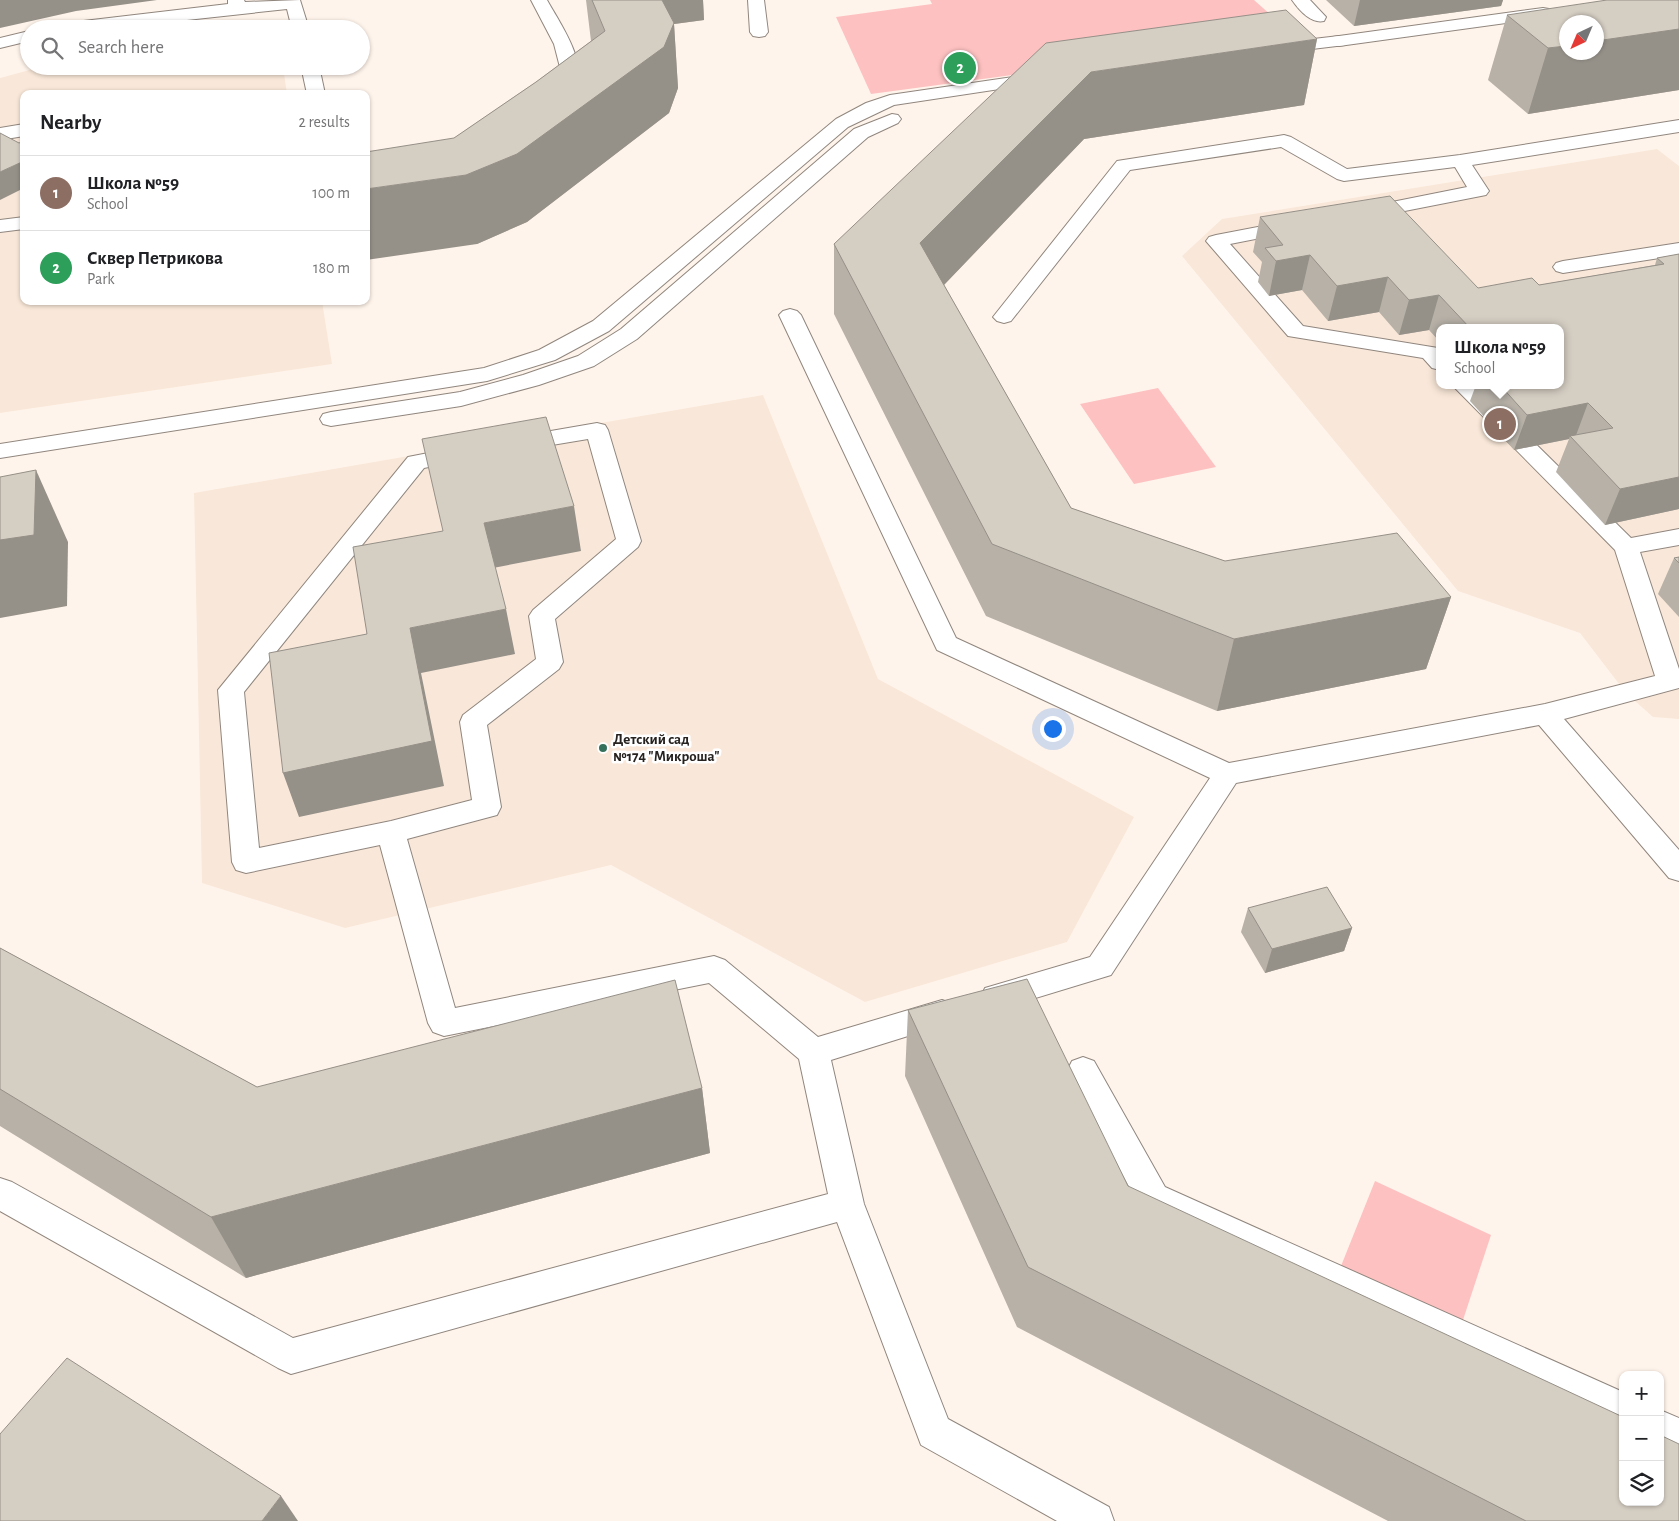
<!DOCTYPE html>
<html lang="en">
<head>
<meta charset="utf-8">
<style>
  :root { --surface:#fff; --page:#f2f2f2; --text:#202124; --muted:#757577; --line:#e0e0e0; --accent:#34705c }
  body { margin:0; font-family:"Alegreya Sans",sans-serif; background:var(--page); color:var(--text) }
  .controls { position:absolute; right:15px; bottom:15px; display:grid; overflow:hidden; border-radius:10px; box-shadow:0 1px 4px #0004 }
  .controls button { width:45px; height:45px; display:grid; place-items:center; padding:0; border:0; border-bottom:1px solid var(--line); background:var(--surface); color:var(--text); font:25px sans-serif }
  .compass { position:absolute; left:1559px; top:15px; width:45px; height:45px; border-radius:50%; background:var(--surface); box-shadow:0 1px 4px #0004; rotate:224deg }
  .you { position:absolute; left:1052px; top:728px; width:18px; height:18px; margin:-12px; border:4px solid #fff; border-radius:50%; background:#1a73e8; box-shadow:0 0 0 8px #1a73e833 }
  .badge { display:grid; place-items:center; width:32px; height:32px; border-radius:50%; background:var(--accent); color:#fff; font-size:16px; font-weight:700 }
  .pin { position:absolute; translate:-50% -50%; border:2px solid #fff; box-shadow:0 1px 5px #0006 }
  .popup { position:absolute; left:1436px; top:324px; width:128px; height:65px; box-sizing:border-box; display:grid; place-content:center; border-radius:10px; background:var(--surface); filter:drop-shadow(0 1px 4px #0005); font-size:16px; white-space:nowrap; color:var(--muted) }
  .popup b { font-size:19px; color:var(--text) }
  .popup::after { content:''; position:absolute; left:50%; top:100%; margin-left:-10px; border:10px solid transparent; border-top-color:var(--surface) }
  .list { margin:0; padding:0; list-style:none }
  h2 { display:flex; justify-content:space-between; align-items:center; height:65px; margin:0; padding:0 20px; font-size:21px }
  h2 small { font-size:16px; font-weight:400; color:var(--muted) }
  .list li { display:grid; grid-template-columns:32px 1fr auto; gap:15px; align-items:center; box-sizing:border-box; height:75px; padding:0 20px; border-top:1px solid var(--line) }
  .list b { display:block; font-size:19px; white-space:nowrap }
  .list p { margin:0; font-size:16px; white-space:nowrap; color:var(--muted) }
  .list em { font-size:16px; font-style:normal; color:var(--muted) }
  .icon { flex:none; width:28px; height:28px; fill:none; stroke:currentColor; stroke-width:2; stroke-linecap:round; stroke-linejoin:round }
  .map { position:relative; flex:none; width:1679px; height:1521px; overflow:hidden }
  .search { position:absolute; background:var(--surface); box-shadow:0 1px 4px #0004; left:20px; top:20px; width:350px; height:55px; display:flex; align-items:center; gap:12px; box-sizing:border-box; padding:0 18px; border-radius:28px; color:var(--muted); font-size:19px }
  .panel { position:absolute; background:var(--surface); box-shadow:0 1px 4px #0004; left:20px; top:90px; width:350px; height:215px; border-radius:10px }
  .map>svg:first-child { display:block }
</style>
</head>
<body>
<div class="map">
<svg width="1679" height="1521" viewBox="0 0 1679 1521">
  <rect width="100%" height="100%" fill="#fff4eb"/>
  <g fill="#f9e8d9" fill-rule="evenodd">
    <path d="M 44,66 L 283,66 L 287,94 L 24,94 L 24,301 L 322,301 L 332,364 L 0,413 L 0,78 Z"/>
    <path d="M 1657,149 L 1679,166 L 1679,719 L 1653,717 L 1626,693 L 1580,633 L 1458,591 L 1182,256 L 1222,219 ZM 1440,328 L 1560,328 L 1560,385 L 1440,385 Z"/>
    <path d="M 763,395 L 878,679 L 1134,817 L 1067,942 L 865,1002 L 611,865 L 345,928 L 202,883 L 194,493 Z"/>
  </g>
  <g fill="#fdc1c1">
    <path d="M 930,0 L 1254,0 L 1280,23 L 1253,43 L 871,94 L 836,17 L 932,4 Z"/>
    <path d="M 1158,388 L 1216,467 L 1134,484 L 1080,404 Z"/>
    <path d="M 1375,1181 L 1491,1235 L 1462,1323 L 1341,1266 Z"/>
  </g>
  <g fill="none" stroke-linecap="round" stroke-linejoin="round">
    <defs>
      <g id="lane">
        <path d="M 228,0 L 244,0 L 245,2 L 300,0 L 309,29 L 292,29 L 287,9 L 104,29 L 50,29 L 52,25 L 58,24 L 228,4 Z"/>
        <path d="M 531,0 L 547,0 C 562,27 593,69 572,99 L 566,100 L 560,99 L 557,95 L 563,79 L 554,44 Z"/>
        <path d="M 748,0 L 764,0 L 768,32 L 765,36 L 759,37 L 753,36 L 750,32 Z"/>
        <path d="M 1292,0 L 1310,0 L 1326,17 L 1324,21 C 1311,24 1299,10 1292,0 Z"/>
        <path d="M 1543,8 L 1549,9 L 1551,13 L 1549,17 L 1339,46 L 1333,45 L 1330,41 L 1333,37 L 1339,36 Z"/>
        <path d="M 29,31 L 29,41 L 0,48 L 0,38 Z"/>
        <path d="M 301,66 L 319,66 L 325,94 L 307,94 Z"/>
        <path d="M 1679,120 L 1679,132 L 1472,165 L 1489,191 L 1486,195 L 1364,219 L 1357,217 L 1354,213 L 1357,209 L 1467,187 L 1455,167 L 1344,181 L 1337,179 L 1281,147 L 1130,170 L 1011,321 L 1004,323 L 997,321 L 993,317 L 1117,161 L 1284,135 L 1291,137 L 1347,169 L 1460,155 Z"/>
        <path d="M 24,124 L 24,136 L 0,140 L 0,128 Z"/>
        <path d="M 24,217 L 24,229 L 0,232 L 0,220 Z"/>
        <path d="M 1294,220 L 1301,222 L 1304,226 L 1301,230 L 1230,244 L 1303,326 L 1438,348 L 1440,351 L 1440,370 L 1432,368 L 1423,358 L 1288,336 L 1206,241 L 1209,237 L 1216,235 Z"/>
        <path d="M 1679,243 L 1679,255 L 1563,273 L 1556,271 L 1553,267 L 1556,263 L 1563,261 Z"/>
        <path d="M 790,309 L 797,311 L 801,315 L 956,638 L 1229,763 L 1545,704 L 1655,676 L 1615,550 L 1452,385 L 1476,385 L 1631,538 L 1679,529 L 1679,545 L 1640,552 L 1679,669 L 1679,688 L 1564,719 L 1679,850 L 1679,881 L 1669,878 L 1539,725 L 1236,783 L 1111,975 L 996,1010 L 985,1006 L 981,997 L 985,988 L 1090,957 L 1210,778 L 937,650 L 779,315 L 783,311 Z"/>
        <path d="M 597,423 L 605,425 L 608,430 L 641,541 L 638,547 L 555,619 L 563,662 L 559,669 L 487,725 L 501,807 L 497,815 L 407,839 L 455,1008 L 714,956 L 725,960 L 818,1037 L 942,1000 L 953,1004 L 958,1013 L 953,1022 L 831,1060 L 864,1204 L 948,1419 L 1109,1507 L 1114,1521 L 1057,1521 L 921,1445 L 837,1222 L 291,1374 L 278,1368 L 0,1211 L 0,1178 L 12,1182 L 293,1338 L 828,1194 L 799,1059 L 709,983 L 444,1036 L 433,1032 L 428,1023 L 380,845 L 246,873 L 236,870 L 232,862 L 218,690 L 408,457 L 464,446 L 472,448 L 476,453 L 472,458 L 424,468 L 244,692 L 259,848 L 391,821 L 472,800 L 460,722 L 463,715 L 536,659 L 529,616 L 533,610 L 616,539 L 588,439 L 516,451 L 508,449 L 505,444 L 508,439 L 516,437 Z"/>
        <path d="M 1083,1057 L 1094,1061 L 1165,1187 L 1623,1392 L 1623,1429 L 1141,1209 L 1067,1071 L 1072,1061 Z"/>
        <path d="M 1660,1410 L 1679,1418 L 1679,1456 L 1660,1447 Z"/>
      </g>
      <g id="street">
        <path d="M 1339,36 L 1345,37 L 1348,41 L 1345,45 L 1279,53 L 1273,52 L 1270,48 L 1273,44 L 1279,43 Z"/>
        <path d="M 1040,73 L 1046,74 L 1049,78 L 1046,82 L 894,105 L 848,127 L 609,331 L 555,360 L 487,381 L 0,458 L 0,444 L 484,368 L 539,350 L 593,321 L 836,119 L 866,103 L 890,95 Z"/>
        <path d="M 892,114 L 898,115 L 901,119 L 898,123 L 868,137 L 637,339 L 594,366 L 539,385 L 461,406 L 331,426 L 323,424 L 320,419 L 323,414 L 331,412 L 460,392 L 523,375 L 578,356 L 621,329 L 854,129 Z"/>
      </g>
    </defs>
    <use href="#lane" stroke="#90867e" stroke-width="2"/>
    <use href="#street" stroke="#90867e" stroke-width="2"/>
    <use href="#lane" fill="#fff" fill-rule="evenodd"/>
    <use href="#street" fill="#fff" fill-rule="evenodd"/>
  </g>
  <g fill="#b7b1a8">
    <path d="M 586,0 L 703,0 L 704,20 L 674,24 L 678,88 L 669,113 L 527,222 L 477,244 L 454,138 L 536,82 L 591,41 Z"/>
    <path d="M 1326,0 L 1503,0 L 1501,6 L 1354,26 Z"/>
    <path d="M 1679,0 L 1679,90 L 1528,114 L 1488,80 L 1507,15 Z"/>
    <path d="M 1317,39 L 1304,105 L 1084,139 L 944,285 L 1071,508 L 1225,561 L 1451,597 L 1426,669 L 1217,711 L 986,616 L 834,314 L 834,244 Z"/>
    <path d="M 1260,217 L 1478,288 L 1539,285 L 1655,265 L 1657,258 L 1679,254 L 1679,509 L 1605,525 L 1556,472 L 1569,439 L 1514,450 L 1470,401 L 1476,385 L 1560,385 L 1560,328 L 1440,328 L 1440,342 L 1429,330 L 1399,335 L 1379,312 L 1328,321 L 1302,290 L 1269,296 L 1258,282 L 1262,262 L 1253,252 Z"/>
    <path d="M 1679,557 L 1679,617 L 1658,594 L 1674,558 Z"/>
    <path d="M 1248,908 L 1352,928 L 1344,951 L 1265,973 L 1241,932 Z"/>
    <path d="M 0,948 L 257,1087 L 702,1088 L 710,1153 L 246,1278 L 0,1126 Z"/>
    <path d="M 908,1010 L 1128,1186 L 1679,1521 L 1388,1521 L 1017,1327 L 905,1076 Z"/>
  </g>
  <g fill="#959088">
    <path d="M 0,0 L 157,0 L 76,11 L 0,28 Z"/>
    <path d="M 647,0 L 703,0 L 704,20 L 674,24 L 678,88 L 669,113 L 527,222 L 477,244 L 366,260 L 366,189 L 466,175 Z"/>
    <path d="M 1360,0 L 1503,0 L 1501,6 L 1354,26 Z"/>
    <path d="M 1679,29 L 1679,90 L 1528,114 L 1548,48 L 1566,46 L 1566,52 L 1596,52 L 1596,41 Z"/>
    <path d="M 1317,39 L 1304,105 L 1084,139 L 917,313 L 920,243 L 1091,72 Z"/>
    <path d="M 24,161 L 24,188 L 0,200 L 0,172 Z"/>
    <path d="M 1310,255 L 1302,290 L 1269,296 L 1276,261 Z"/>
    <path d="M 1388,277 L 1379,312 L 1328,321 L 1337,286 Z"/>
    <path d="M 1439,295 L 1429,330 L 1399,335 L 1409,300 Z"/>
    <path d="M 1588,403 L 1575,438 L 1570,436 L 1569,439 L 1514,450 L 1527,415 Z"/>
    <path d="M 36,470 L 68,542 L 67,606 L 0,618 L 0,540 Z"/>
    <path d="M 1679,477 L 1679,509 L 1605,525 L 1620,489 Z"/>
    <path d="M 574,506 L 581,551 L 493,568 L 484,523 Z"/>
    <path d="M 1451,597 L 1426,669 L 1217,711 L 1234,639 Z"/>
    <path d="M 506,609 L 515,654 L 421,673 L 444,786 L 299,817 L 283,773 L 410,628 Z"/>
    <path d="M 1352,928 L 1344,951 L 1265,973 L 1272,949 Z"/>
    <path d="M 702,1088 L 710,1153 L 246,1278 L 211,1217 Z"/>
    <path d="M 281,1496 L 298,1521 L 262,1521 Z"/>
  </g>
  <g fill="#d5cec3" stroke="#959088">
    <path d="M 592,0 L 662,0 L 674,23 L 664,47 L 517,154 L 466,175 L 366,189 L 366,152 L 454,138 L 536,82 L 605,31 Z"/>
    <path d="M 1607,0 L 1679,0 L 1679,29 L 1596,41 L 1596,22 L 1566,22 L 1566,46 L 1548,48 L 1507,15 Z"/>
    <path d="M 1286,10 L 1317,39 L 1091,72 L 920,243 L 1071,508 L 1225,561 L 1397,533 L 1451,597 L 1234,639 L 992,544 L 834,244 L 1046,43 Z"/>
    <path d="M 200,91 L 205,94 L 195,94 Z"/>
    <path d="M 0,133 L 19,143 L 24,141 L 24,161 L 0,172 Z"/>
    <path d="M 1390,196 L 1478,288 L 1532,278 L 1539,285 L 1664,264 L 1657,258 L 1679,254 L 1679,477 L 1620,489 L 1570,436 L 1613,428 L 1588,403 L 1527,415 L 1500,385 L 1560,385 L 1560,328 L 1470,328 L 1439,295 L 1409,300 L 1388,277 L 1337,286 L 1310,255 L 1276,261 L 1265,248 L 1283,245 L 1260,217 Z"/>
    <path d="M 546,417 L 574,506 L 484,523 L 506,609 L 410,628 L 432,741 L 283,773 L 269,653 L 367,634 L 353,547 L 443,531 L 422,439 Z"/>
    <path d="M 36,470 L 34,535 L 0,540 L 0,477 Z"/>
    <path d="M 1679,557 L 1679,563 L 1674,558 Z"/>
    <path d="M 1327,887 L 1352,928 L 1272,949 L 1248,908 Z"/>
    <path d="M 0,948 L 257,1087 L 675,980 L 702,1088 L 211,1217 L 0,1089 Z"/>
    <path d="M 1027,979 L 1128,1186 L 1623,1417 L 1623,1502 L 1660,1502 L 1660,1435 L 1679,1444 L 1679,1521 L 1526,1521 L 1028,1267 L 908,1010 Z"/>
    <path d="M 67,1358 L 281,1496 L 262,1521 L 0,1521 L 0,1434 Z"/>
  </g>
  <circle fill="#34705c" stroke="#fff" stroke-width="2" cx="603" cy="748" r="5"/>
  <g text-anchor="middle" dominant-baseline="central" stroke-width="5" stroke-linejoin="round" paint-order="stroke">
    <g font-size="15" font-weight="bold" fill="#26221f" stroke="#fff" text-anchor="start">
      <text x="613" y="739">Детский сад<tspan x="613" dy="17">№174 "Микроша"</tspan></text>
    </g>
  </g>
</svg>
<div class="controls">
<button>+</button>
<button>−</button>
<button><svg class="icon" aria-label="layers" viewBox="0 0 24 24"><path d="M12 4l9 5-9 5-9-5zM3 14l9 5 9-5"/></svg></button>
</div>
<svg class="compass" viewBox="-18 -18 36 36"><path d="M0-13l5 13h-10z" fill="#e53935"/><path d="M0 13l5-13h-10z" fill="#757577"/></svg>
<div class="you"></div>
<div class="pin badge" style="left:1500px;top:424px;background:#8d6e63">1</div>
<div class="popup"><b>Школа №59</b>School</div>
<div class="pin badge" style="left:960px;top:68px;background:#2e9e5b">2</div>
<div class="search"><svg class="icon" aria-label="search" viewBox="0 0 24 24"><circle cx="10" cy="10" r="6"/><path d="M15 15l6 6"/></svg>Search here</div>
<section class="panel">
<h2>Nearby<small>2 results</small></h2>
<ul class="list">
<li><span class="badge" style="background:#8d6e63">1</span><div><b>Школа №59</b><p>School</p></div><em>100 m</em></li>
<li><span class="badge" style="background:#2e9e5b">2</span><div><b>Сквер Петрикова</b><p>Park</p></div><em>180 m</em></li>
</ul>
</section>
</div>
</body>
</html>
